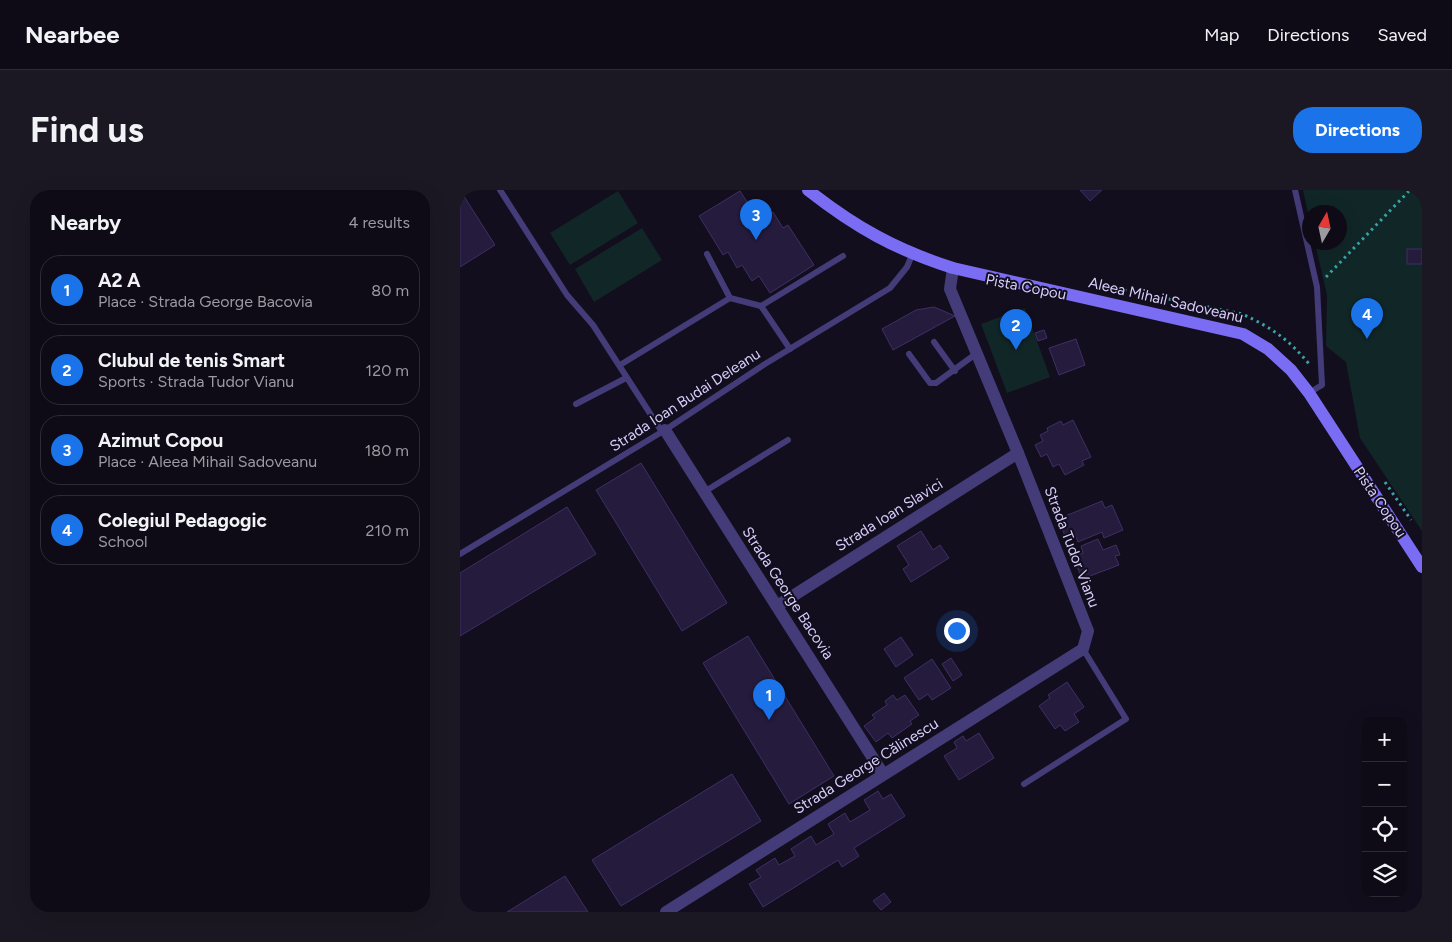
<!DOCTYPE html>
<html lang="en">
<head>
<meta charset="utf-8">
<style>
  :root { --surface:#0e0a16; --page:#1c1823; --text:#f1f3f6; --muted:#9b9aa1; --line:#2e2b35; --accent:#1a73e8 }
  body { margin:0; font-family:Figtree,sans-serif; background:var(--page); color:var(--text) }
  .controls { position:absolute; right:15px; bottom:15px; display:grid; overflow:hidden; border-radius:10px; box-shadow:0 5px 20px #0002 }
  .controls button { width:45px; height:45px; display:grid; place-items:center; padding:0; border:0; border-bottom:1px solid var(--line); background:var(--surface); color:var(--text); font:25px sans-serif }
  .compass { position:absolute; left:842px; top:15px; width:45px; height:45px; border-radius:50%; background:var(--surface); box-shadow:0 5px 20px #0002; rotate:9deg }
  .you { position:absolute; left:496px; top:440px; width:18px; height:18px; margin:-12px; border:4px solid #fff; border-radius:50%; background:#1a73e8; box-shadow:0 0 0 8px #1a73e833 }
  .badge { display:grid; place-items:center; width:32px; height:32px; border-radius:50%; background:var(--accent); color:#fff; font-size:16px; font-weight:700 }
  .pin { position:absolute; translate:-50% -41px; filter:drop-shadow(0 1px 2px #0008) }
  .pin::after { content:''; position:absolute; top:26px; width:18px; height:15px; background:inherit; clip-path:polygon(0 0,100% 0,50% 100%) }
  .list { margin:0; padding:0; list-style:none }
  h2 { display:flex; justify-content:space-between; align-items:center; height:65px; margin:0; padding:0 20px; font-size:21px }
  h2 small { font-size:16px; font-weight:400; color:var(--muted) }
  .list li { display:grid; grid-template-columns:32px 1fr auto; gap:15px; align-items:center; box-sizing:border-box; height:70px; margin:0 10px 10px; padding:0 10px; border:1px solid var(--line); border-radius:20px }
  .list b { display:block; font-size:19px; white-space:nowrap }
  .list p { margin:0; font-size:16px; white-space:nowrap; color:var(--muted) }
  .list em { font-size:16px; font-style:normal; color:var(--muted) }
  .icon { flex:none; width:28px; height:28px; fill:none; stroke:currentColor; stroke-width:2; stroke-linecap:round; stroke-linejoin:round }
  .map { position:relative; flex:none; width:962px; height:722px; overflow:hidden; border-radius:20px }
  header { display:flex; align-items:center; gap:30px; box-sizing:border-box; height:70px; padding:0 25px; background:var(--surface); border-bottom:1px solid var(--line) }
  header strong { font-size:24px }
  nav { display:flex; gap:28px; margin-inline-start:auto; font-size:18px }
  .intro { display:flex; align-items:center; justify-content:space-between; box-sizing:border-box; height:120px; padding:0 30px }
  h1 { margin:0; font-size:35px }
  .button { padding:12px 22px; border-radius:20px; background:var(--accent); color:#fff; font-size:18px; font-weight:700 }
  main { display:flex; gap:30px; padding:0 30px }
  aside { flex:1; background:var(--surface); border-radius:20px; box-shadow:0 5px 20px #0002 }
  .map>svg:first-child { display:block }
</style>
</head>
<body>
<header>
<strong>Nearbee</strong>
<nav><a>Map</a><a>Directions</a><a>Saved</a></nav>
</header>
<div class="intro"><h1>Find us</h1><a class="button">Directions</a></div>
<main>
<aside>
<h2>Nearby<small>4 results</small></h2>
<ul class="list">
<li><span class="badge">1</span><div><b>A2 A</b><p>Place · Strada George Bacovia</p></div><em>80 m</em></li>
<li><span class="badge">2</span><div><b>Clubul de tenis Smart</b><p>Sports · Strada Tudor Vianu</p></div><em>120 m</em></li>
<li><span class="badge">3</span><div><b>Azimut Copou</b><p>Place · Aleea Mihail Sadoveanu</p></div><em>180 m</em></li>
<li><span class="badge">4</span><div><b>Colegiul Pedagogic</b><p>School</p></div><em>210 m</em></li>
</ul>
</aside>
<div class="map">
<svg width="962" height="722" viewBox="0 0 962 722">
  <rect width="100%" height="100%" fill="#120e1d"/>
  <g fill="#112627">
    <path d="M 843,0 L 962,0 L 962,341 L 900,248 L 886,172 L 866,156 L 867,105 L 855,53 L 879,52 L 879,22 L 849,22 L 849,27 Z"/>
    <path d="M 158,1 L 178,33 L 110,75 L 90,43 Z"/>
    <path d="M 182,38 L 202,70 L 134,112 L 115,79 Z"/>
    <path d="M 565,118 L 590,187 L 547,203 L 521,134 Z"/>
  </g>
  <g fill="#251b3d" stroke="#3f2f67">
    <path d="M 0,0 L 35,55 L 0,77 Z"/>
    <path d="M 620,0 L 642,0 L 630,11 Z"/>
    <path d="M 280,1 L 291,18 L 300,13 L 308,26 L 313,22 L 323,38 L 328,35 L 354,75 L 310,103 L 299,86 L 292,91 L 282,75 L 277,78 L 268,62 L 263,65 L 239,26 Z"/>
    <rect x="947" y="59" width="15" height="15"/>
    <path d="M 474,117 L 495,126 L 433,160 L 422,139 L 456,120 Z"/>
    <path d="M 584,140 L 587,148 L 578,151 L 575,143 Z"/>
    <path d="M 616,149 L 625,175 L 599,185 L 589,158 Z"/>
    <path d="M 613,230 L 631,267 L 622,271 L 624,275 L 605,285 L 599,274 L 593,277 L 587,264 L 581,267 L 575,255 L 583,251 L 580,245 L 588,241 L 587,238 L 601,231 L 603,235 Z"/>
    <path d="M 181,273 L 267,413 L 222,441 L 136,300 Z"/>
    <path d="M 642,311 L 645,318 L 652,315 L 663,340 L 644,348 L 642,342 L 618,352 L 615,344 L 606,348 L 598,329 Z"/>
    <path d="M 107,317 L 136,364 L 0,446 L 0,383 Z"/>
    <path d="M 461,341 L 473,360 L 480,355 L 489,368 L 451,392 L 443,379 L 449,375 L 437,356 Z"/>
    <path d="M 638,349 L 643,360 L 656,355 L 660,365 L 655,366 L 659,375 L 622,389 L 613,366 L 623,363 L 621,356 Z"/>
    <path d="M 288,446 L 374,586 L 329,614 L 243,473 Z"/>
    <path d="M 441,447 L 453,465 L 436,477 L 424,459 Z"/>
    <path d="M 491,468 L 502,485 L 493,491 L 482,474 Z"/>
    <path d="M 472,469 L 491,498 L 472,510 L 468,504 L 459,510 L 444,488 Z"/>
    <path d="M 607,492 L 624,517 L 614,524 L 619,532 L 605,541 L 600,535 L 595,539 L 579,516 L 590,508 L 588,505 Z"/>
    <path d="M 433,505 L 437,510 L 445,505 L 459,525 L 450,531 L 452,534 L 432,548 L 428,543 L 416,552 L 404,536 L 415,528 L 412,525 L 427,515 L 425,511 Z"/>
    <path d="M 519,543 L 534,568 L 499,590 L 484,566 L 497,558 L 494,552 L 503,546 L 506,551 Z"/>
    <path d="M 272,584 L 301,631 L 161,716 L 132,670 Z"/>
    <path d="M 418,601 L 423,609 L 431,604 L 445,626 L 394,658 L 399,666 L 382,677 L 378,670 L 303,717 L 289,694 L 301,687 L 296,680 L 315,668 L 319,675 L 335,666 L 331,659 L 351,646 L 356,655 L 374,644 L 368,634 L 385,623 L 390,632 L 410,620 L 404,610 Z"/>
    <path d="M 105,686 L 128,722 L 47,722 Z"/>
    <path d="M 424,703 L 431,712 L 421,720 L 413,711 Z"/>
  </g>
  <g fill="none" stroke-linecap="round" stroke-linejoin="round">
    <g stroke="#37a4a6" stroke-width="3" stroke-dasharray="2.5 4" stroke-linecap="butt">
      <path d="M 866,87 L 950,0"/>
      <path d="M 645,96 L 782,124 C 813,138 829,150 850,175"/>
      <path d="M 925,292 L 951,330"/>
    </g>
    <g stroke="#443c79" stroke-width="6">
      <path d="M 40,0 L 107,105 L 133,135 L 202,242"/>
      <path d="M 835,0 L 857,97 L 862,195 L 849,203"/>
      <path d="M 247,64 L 270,108 L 301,116"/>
      <path d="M 474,152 L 495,181"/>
      <path d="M 330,159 L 301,116 L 383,66"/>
      <path d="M 449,164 L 470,193 L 476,193 L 517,163"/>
      <path d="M 160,175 L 270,108"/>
      <path d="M 116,214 L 166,188"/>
      <path d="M 244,302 L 328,250"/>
      <path d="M 0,364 L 205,240 L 305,174 L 430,98 L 447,77 L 452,65"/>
      <path d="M 564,594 L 666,529 L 623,459"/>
    </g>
    <g stroke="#443c79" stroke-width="12">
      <path d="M 205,240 L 423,584"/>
      <path d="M 317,416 L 558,263"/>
      <path d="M 206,722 L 623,459 L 628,441 L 558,263 L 490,99 L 493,78"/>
    </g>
    <path stroke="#7b6df3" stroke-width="12" d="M 348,0 C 395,37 436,60 493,78 L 783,144 L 808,159 L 831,180 L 849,203 L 962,377"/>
  </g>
  <g text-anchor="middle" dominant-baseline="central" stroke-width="4" stroke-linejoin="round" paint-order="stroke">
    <g font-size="15" fill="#d7cefb" stroke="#120e1d">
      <text transform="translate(566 97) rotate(11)">Pista Copou</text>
      <text transform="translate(706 110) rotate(13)">Aleea Mihail Sadoveanu</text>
      <text transform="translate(225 210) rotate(-33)">Strada Ioan Budai Deleanu</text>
      <text transform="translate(920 312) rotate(56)">Pista Copou</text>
      <text transform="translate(429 325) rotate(-32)">Strada Ioan Slavici</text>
      <text transform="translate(612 357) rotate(69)">Strada Tudor Vianu</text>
      <text transform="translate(328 403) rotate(57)">Strada George Bacovia</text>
      <text transform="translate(406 576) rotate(-32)">Strada George Călinescu</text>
    </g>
  </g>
</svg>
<div class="controls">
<button>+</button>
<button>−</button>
<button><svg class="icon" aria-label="locate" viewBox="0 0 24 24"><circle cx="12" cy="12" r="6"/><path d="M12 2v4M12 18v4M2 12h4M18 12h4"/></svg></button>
<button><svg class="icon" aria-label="layers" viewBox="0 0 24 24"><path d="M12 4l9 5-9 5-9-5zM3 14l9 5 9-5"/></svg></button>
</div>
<svg class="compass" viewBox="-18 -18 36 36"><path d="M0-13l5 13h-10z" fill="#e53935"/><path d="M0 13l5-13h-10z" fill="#9b9aa1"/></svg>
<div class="you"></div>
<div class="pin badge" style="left:309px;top:530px">1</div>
<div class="pin badge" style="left:556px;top:160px">2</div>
<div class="pin badge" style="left:296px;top:50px">3</div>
<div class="pin badge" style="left:907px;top:149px">4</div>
</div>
</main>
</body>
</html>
